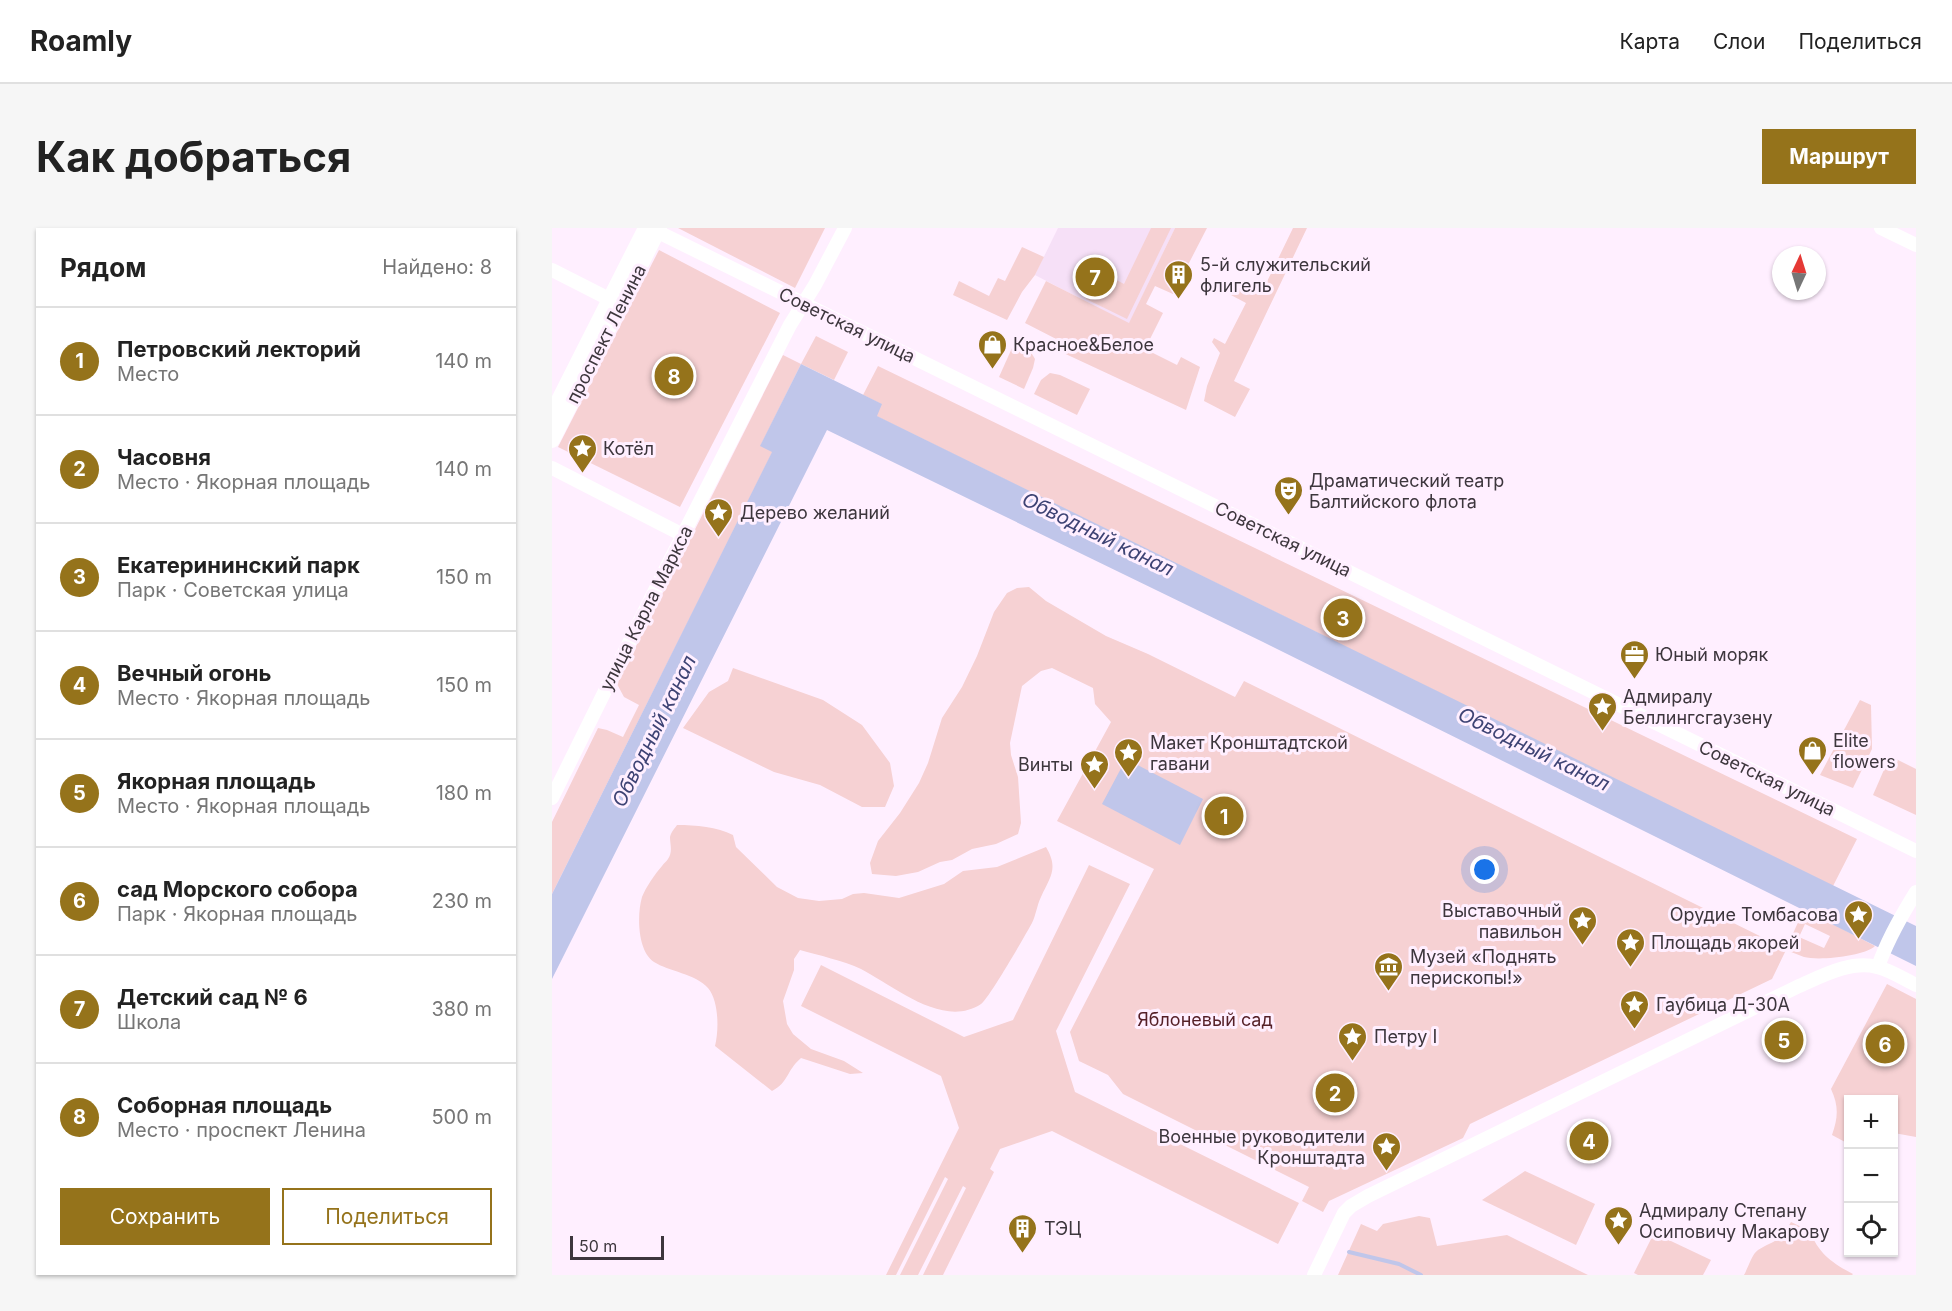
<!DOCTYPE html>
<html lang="ru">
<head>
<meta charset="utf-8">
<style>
  :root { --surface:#fff; --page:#f6f6f6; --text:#222; --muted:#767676; --line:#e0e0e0; --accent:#95731b }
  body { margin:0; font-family:Inter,sans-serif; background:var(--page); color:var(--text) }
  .controls { position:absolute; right:18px; bottom:18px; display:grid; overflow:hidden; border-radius:0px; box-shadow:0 2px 4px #0004 }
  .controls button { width:54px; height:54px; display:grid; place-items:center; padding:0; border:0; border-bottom:2px solid var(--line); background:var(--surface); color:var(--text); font:30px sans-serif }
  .compass { position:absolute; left:1220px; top:18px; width:54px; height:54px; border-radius:50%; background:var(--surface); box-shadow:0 2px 4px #0004; rotate:4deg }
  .scale { position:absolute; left:18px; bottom:15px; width:94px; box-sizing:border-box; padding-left:6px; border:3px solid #3d363d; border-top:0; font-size:16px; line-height:21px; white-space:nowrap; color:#3d363d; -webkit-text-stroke:4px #ffefff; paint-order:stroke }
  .you { position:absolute; left:933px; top:642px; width:21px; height:21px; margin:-15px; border:4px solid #fff; border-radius:50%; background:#1a73e8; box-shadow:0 0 0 9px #1a73e833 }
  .badge { display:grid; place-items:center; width:39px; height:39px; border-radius:50%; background:var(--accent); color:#fff; font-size:20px; font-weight:700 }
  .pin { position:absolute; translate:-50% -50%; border:3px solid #fff; box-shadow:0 2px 6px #0006 }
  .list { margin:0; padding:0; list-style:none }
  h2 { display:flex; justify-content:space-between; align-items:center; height:78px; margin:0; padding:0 24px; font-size:26px }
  h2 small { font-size:20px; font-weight:400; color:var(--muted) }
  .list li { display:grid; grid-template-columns:39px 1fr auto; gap:18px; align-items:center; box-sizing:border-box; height:108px; padding:0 24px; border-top:2px solid var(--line) }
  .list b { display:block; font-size:22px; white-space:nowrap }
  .list p { margin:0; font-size:20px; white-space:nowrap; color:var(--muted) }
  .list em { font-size:20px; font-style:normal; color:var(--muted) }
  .actions { display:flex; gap:12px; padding:18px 24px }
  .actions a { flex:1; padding:14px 0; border:2px solid var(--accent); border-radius:0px; text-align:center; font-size:21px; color:var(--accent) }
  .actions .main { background:var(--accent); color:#fff }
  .icon { flex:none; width:33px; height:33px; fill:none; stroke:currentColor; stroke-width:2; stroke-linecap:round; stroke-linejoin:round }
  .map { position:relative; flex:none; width:1364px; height:1047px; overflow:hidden; border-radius:0px }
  header { display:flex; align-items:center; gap:36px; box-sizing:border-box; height:84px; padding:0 30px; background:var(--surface); border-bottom:2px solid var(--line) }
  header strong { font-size:28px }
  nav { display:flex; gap:33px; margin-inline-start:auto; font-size:21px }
  .intro { display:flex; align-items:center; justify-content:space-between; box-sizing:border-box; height:144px; padding:0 36px }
  h1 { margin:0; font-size:42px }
  .button { padding:15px 27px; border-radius:0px; background:var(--accent); color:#fff; font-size:21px; font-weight:700 }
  main { display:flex; gap:36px; padding:0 36px }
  aside { flex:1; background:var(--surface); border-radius:0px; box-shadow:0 2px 4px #0004 }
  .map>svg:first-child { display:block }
</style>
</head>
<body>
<header>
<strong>Roamly</strong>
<nav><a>Карта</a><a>Слои</a><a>Поделиться</a></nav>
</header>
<div class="intro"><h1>Как добраться</h1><a class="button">Маршрут</a></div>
<main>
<aside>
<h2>Рядом<small>Найдено: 8</small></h2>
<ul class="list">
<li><span class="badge">1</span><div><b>Петровский лекторий</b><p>Место</p></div><em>140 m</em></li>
<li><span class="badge">2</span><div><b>Часовня</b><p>Место · Якорная площадь</p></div><em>140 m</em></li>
<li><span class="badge">3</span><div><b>Екатерининский парк</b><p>Парк · Советская улица</p></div><em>150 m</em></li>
<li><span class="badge">4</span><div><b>Вечный огонь</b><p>Место · Якорная площадь</p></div><em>150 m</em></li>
<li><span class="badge">5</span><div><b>Якорная площадь</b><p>Место · Якорная площадь</p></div><em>180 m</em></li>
<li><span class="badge">6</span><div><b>сад Морского собора</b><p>Парк · Якорная площадь</p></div><em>230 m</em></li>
<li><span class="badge">7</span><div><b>Детский сад № 6</b><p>Школа</p></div><em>380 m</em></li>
<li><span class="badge">8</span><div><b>Соборная площадь</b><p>Место · проспект Ленина</p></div><em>500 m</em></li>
</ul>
<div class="actions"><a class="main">Сохранить</a><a>Поделиться</a></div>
</aside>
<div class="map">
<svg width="1364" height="1047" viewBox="0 0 1364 1047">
  <rect width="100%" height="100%" fill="#ffefff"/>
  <path fill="#f6e0f7" d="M 506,0 L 623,0 L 577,96 L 483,47 Z"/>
  <g fill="#f6d1d3" fill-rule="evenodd">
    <path d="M 126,0 L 273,0 L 243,60 Z"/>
    <path d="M 599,0 L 619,0 L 575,91 L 534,71 L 548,43 L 572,56 Z"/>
    <path d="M 623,0 L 655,0 L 621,66 L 603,58 L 594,76 L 611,85 L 593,121 L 625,137 L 629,129 L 648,139 L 634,182 L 505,122 L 510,114 L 473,95 L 494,53 L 577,95 Z"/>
    <path d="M 741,0 L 755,0 L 682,153 L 698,161 L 683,189 L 652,173 L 655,158 L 668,125 L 660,114 L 662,110 L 673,116 L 694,75 L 677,66 L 685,51 L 710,64 Z"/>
    <path d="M 470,19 L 492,29 L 483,47 L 470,64 L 455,92 L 401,67 L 407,53 L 437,68 L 446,50 L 453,53 Z"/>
    <path d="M 107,22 L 228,85 L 128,279 L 6,219 Z"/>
    <path d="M 264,108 L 296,124 L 282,152 L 249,136 L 209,217 L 221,223 L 0,666 L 0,594 L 46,500 L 55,502 L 71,509 L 87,477 L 72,469 L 65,456 L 231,127 L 249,136 Z"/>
    <path d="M 464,111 L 474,116 L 483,131 L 481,140 L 472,161 L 447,149 Z"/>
    <path d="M 326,138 L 1305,611 L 1281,658 L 324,188 L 329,176 L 311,167 Z"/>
    <path d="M 498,145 L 508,147 L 538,161 L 525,187 L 482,166 L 489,152 Z"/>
    <path d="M 477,359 L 494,373 L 554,408 L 596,426 L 683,469 L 692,453 L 1234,721 L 1252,681 L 1323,718 C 1313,728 1267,733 1252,729 C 1246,727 1240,724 1234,722 L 1220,751 L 918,896 L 911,910 L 777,973 L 771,984 L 750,973 L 757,959 L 571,866 L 556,847 L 527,833 L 518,804 L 602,641 L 505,593 L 559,494 L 543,476 L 541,460 L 500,440 L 489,443 L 470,458 L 458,515 L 459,527 L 466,549 L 469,595 L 466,606 L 444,616 L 420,621 L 400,632 L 388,634 L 366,644 L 344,648 L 320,646 L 318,635 L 326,613 L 348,585 L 367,555 L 376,535 L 390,490 L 410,459 L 425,428 L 442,384 L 455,365 L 465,360 ZM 1253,696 L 1278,708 L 1272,720 L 1247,709 Z"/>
    <path d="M 181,440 L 271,472 L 310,497 L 338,535 L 342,558 L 333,579 L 310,579 L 268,557 L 222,544 L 131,500 L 157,464 L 176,453 Z"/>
    <path d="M 1308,472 L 1319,477 L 1320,521 L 1301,560 L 1268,547 Z"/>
    <path d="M 1338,528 L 1364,541 L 1364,587 L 1321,567 Z"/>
    <path d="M 125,597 C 144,597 165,599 181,607 L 184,619 L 225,659 L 246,670 L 267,673 L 290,671 L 301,666 L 312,665 L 347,670 L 392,656 L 411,643 L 445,639 L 494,619 C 507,641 498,649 489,669 C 485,677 484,687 480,695 C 474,706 436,772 429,776 C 391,801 342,758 309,741 C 292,733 266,727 248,722 L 242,731 L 242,742 L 231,773 L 235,796 L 241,806 L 259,821 L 292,833 L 311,845 L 298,846 L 249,830 C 234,843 237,854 220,863 L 163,818 C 167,802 167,773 156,760 C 144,746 116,743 102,734 C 85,723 85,686 90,669 C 94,659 103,646 110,638 C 112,635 114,634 116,631 C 121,624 118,616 118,609 C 119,604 123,600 125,597 Z"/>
    <path d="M 537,637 L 578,656 L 504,803 L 523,864 L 747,975 L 726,1016 L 500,903 L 448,921 L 438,941 L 442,944 L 391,1047 L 371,1047 L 414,960 L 411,958 L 366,1047 L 348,1047 L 396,951 L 393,949 L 344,1047 L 334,1047 L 407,900 L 389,848 L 249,778 L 269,737 L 412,809 L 461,792 Z"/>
    <path d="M 1335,756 L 1364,771 L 1364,909 L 1342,905 L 1342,872 L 1296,872 L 1296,913 L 1293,914 L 1280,907 C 1286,890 1287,878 1279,861 Z"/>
    <path d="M 973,943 L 1043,976 L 1024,1017 L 930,972 Z"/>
    <path d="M 867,988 L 878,990 L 885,1018 L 955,1007 L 1036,1047 L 786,1047 L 809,996 L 825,1003 L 831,996 Z"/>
    <path d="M 1239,994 L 1258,1003 C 1266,1025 1280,1035 1301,1046 L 1300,1047 L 1192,1047 C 1196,1040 1200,1026 1206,1022 C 1224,1011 1227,1015 1239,994 Z"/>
    <path d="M 1102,1005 L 1159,1032 L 1151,1047 L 1086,1047 L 1082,1045 Z"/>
  </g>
  <g fill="#c0c6ea">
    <path d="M 249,136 L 330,176 L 325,188 L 1364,698 L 1364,738 L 711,414 L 275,202 L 0,751 L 0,666 L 220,224 L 208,218 Z"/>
    <path d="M 574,531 L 651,571 L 628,617 L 550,576 Z"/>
  </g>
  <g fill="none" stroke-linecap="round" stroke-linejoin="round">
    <path stroke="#c0c6ea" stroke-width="4" d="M 797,1024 L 847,1036 L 869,1047"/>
    <g stroke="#fff" stroke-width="14">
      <path d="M 98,0 L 1364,623"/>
      <path d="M 1329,0 L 1364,17"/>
      <path d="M 0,42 L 65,75"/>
      <path d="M 0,240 L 131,307"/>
      <path d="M 0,570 L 111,346 L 238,97 L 263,57 L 293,0"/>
      <path d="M 1326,739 C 1335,712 1349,688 1364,664"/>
      <path d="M 762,1047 L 792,985 L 799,978 L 816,968 L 1247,758 C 1270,748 1299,732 1325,739 C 1338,742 1352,751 1364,757"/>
    </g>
    <g stroke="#fff" stroke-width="16">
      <path d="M 0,186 L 94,0"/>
      <path d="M 0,212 L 107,0"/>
    </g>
  </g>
  <defs>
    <symbol id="building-pin" viewBox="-11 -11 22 30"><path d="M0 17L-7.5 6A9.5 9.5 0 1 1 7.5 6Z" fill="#95731b" stroke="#ffefff"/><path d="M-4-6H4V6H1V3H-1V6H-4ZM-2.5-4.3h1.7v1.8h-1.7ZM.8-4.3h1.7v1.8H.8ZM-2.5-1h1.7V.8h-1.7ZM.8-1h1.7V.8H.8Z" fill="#fff"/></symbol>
    <symbol id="shop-pin" viewBox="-11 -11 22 30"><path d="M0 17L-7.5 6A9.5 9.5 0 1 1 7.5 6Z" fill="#95731b" stroke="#ffefff"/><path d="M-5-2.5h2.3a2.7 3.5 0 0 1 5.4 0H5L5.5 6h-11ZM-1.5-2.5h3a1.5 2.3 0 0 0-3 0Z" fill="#fff"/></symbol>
    <symbol id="sight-pin" viewBox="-11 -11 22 30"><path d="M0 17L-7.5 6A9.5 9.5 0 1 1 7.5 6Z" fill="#95731b" stroke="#ffefff"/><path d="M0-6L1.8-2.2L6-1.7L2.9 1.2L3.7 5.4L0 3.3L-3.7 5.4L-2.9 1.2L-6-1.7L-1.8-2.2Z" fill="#fff"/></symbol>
    <symbol id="theatre-pin" viewBox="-11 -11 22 30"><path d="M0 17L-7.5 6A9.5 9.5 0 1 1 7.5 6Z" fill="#95731b" stroke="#ffefff"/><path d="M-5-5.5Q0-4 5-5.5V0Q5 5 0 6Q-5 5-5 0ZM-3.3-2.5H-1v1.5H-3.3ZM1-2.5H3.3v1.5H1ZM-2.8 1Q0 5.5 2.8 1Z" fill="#fff"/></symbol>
    <symbol id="office-pin" viewBox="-11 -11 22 30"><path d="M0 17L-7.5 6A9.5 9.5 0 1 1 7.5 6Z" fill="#95731b" stroke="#ffefff"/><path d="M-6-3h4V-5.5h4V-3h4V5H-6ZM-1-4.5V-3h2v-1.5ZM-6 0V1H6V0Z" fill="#fff"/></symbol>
    <symbol id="museum-pin" viewBox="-11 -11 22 30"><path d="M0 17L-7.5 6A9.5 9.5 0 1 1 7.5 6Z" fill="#95731b" stroke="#ffefff"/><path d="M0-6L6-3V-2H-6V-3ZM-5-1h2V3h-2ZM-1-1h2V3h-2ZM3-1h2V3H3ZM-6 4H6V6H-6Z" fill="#fff"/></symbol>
  </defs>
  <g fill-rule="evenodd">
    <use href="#building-pin" x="610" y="30" width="33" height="45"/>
    <use href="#shop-pin" x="424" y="100" width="33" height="45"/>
    <use href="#sight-pin" x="14" y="204" width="33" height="45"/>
    <use href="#theatre-pin" x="720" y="246" width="33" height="45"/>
    <use href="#sight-pin" x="150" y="268" width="33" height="45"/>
    <use href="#office-pin" x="1066" y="410" width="33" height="45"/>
    <use href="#sight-pin" x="1034" y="462" width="33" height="45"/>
    <use href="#shop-pin" x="1244" y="506" width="33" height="45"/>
    <use href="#sight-pin" x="560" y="508" width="33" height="45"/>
    <use href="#sight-pin" x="526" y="520" width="33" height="45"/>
    <use href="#sight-pin" x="1290" y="670" width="33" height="45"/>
    <use href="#sight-pin" x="1014" y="676" width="33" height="45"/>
    <use href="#sight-pin" x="1062" y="698" width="33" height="45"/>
    <use href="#museum-pin" x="820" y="722" width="33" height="45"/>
    <use href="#sight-pin" x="1066" y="760" width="33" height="45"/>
    <use href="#sight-pin" x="784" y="792" width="33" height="45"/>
    <use href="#sight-pin" x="818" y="902" width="33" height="45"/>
    <use href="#sight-pin" x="1050" y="976" width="33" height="45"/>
    <use href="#building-pin" x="454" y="984" width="33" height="45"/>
  </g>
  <g text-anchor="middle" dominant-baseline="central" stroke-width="6" stroke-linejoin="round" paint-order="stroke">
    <g font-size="18" fill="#3d363d" stroke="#ffefff" text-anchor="start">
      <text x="648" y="36">5-й служительский<tspan x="648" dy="21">флигель</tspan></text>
      <text x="461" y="116">Красное&amp;Белое</text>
      <text x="51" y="220">Котёл</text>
      <text x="757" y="252">Драматический театр<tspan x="757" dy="21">Балтийского флота</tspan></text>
      <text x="188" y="284">Дерево желаний</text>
      <text x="1103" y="426">Юный моряк</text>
      <text x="1071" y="468">Адмиралу<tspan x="1071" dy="21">Беллингсгаузену</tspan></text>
      <text x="1281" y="512">Elite<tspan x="1281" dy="21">flowers</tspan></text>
      <text x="598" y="514">Макет Кронштадтской<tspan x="598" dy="21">гавани</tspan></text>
      <text x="521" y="536" text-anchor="end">Винты</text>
      <text x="1010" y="682" text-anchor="end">Выставочный<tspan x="1010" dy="21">павильон</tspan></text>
      <text x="1286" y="686" text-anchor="end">Орудие Томбасова</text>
      <text x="1099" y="714">Площадь якорей</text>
      <text x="858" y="728">Музей «Поднять<tspan x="858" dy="21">перископы!»</tspan></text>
      <text x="1104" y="776">Гаубица Д-30А</text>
      <text x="822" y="808">Петру I</text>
      <text x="813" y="908" text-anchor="end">Военные руководители<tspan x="813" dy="21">Кронштадта</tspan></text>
      <text x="1087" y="982">Адмиралу Степану<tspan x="1087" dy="21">Осиповичу Макарову</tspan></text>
      <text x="492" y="1000">ТЭЦ</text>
    </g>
    <g font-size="18" fill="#3d363d" stroke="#ffefff">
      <text transform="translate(295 97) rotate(26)">Советская улица</text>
      <text transform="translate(54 106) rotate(-63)">проспект Ленина</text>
      <text transform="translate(731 311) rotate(26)">Советская улица</text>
      <text transform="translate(94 380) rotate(-63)">улица Карла Маркса</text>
      <text transform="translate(1215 550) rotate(26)">Советская улица</text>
    </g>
    <g font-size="18" fill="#551f27" stroke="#ffefff">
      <text x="653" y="791">Яблоневый сад</text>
    </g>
    <g font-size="20" font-style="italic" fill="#3e4374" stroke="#ffefff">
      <text transform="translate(546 306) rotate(26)">Обводный канал</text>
      <text transform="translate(102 503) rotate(-64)">Обводный канал</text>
      <text transform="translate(982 521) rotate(26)">Обводный канал</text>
    </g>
  </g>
</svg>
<div class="controls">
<button>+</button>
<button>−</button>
<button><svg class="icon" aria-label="locate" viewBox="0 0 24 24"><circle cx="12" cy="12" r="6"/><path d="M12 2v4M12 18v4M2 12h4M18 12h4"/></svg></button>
</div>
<svg class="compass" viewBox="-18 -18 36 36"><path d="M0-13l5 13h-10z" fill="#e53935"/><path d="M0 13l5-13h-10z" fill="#767676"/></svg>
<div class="scale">50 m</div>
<div class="you"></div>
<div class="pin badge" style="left:672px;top:588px">1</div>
<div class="pin badge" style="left:783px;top:865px">2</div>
<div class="pin badge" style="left:791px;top:390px">3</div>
<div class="pin badge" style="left:1037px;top:913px">4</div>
<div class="pin badge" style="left:1232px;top:812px">5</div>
<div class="pin badge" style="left:1333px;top:816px">6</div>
<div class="pin badge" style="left:543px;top:49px">7</div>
<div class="pin badge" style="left:122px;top:148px">8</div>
</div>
</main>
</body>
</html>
